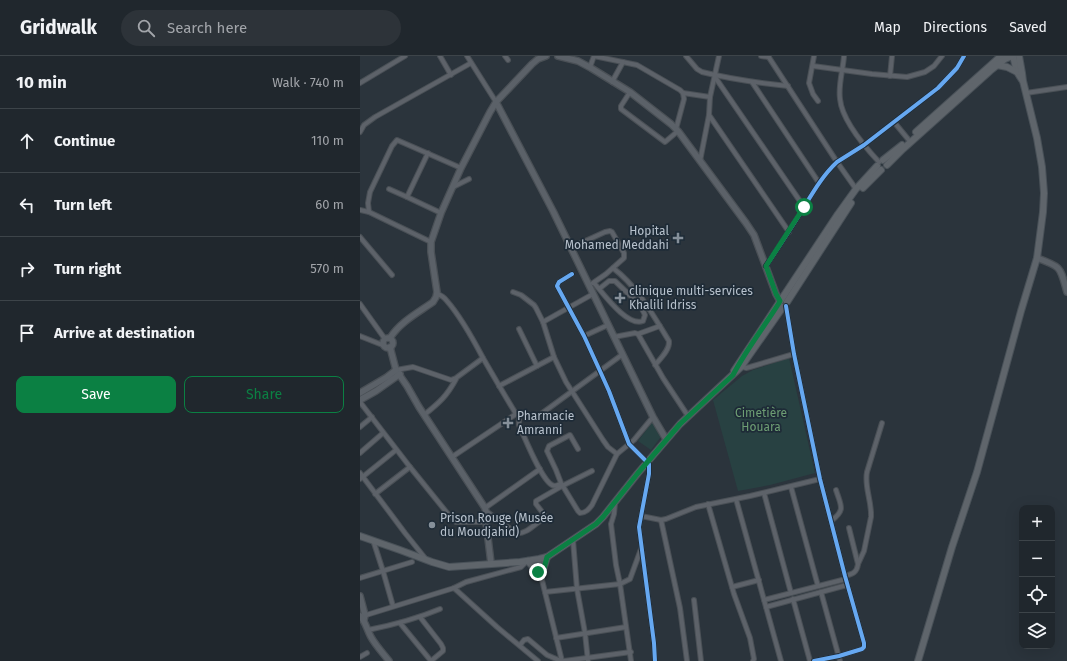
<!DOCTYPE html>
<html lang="en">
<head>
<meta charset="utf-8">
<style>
  :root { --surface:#20272d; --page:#2d3339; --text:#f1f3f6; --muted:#a2a5aa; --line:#3d4449; --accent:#0b8043 }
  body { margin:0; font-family:"Fira Sans",sans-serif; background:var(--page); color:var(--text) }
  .controls { position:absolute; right:12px; bottom:12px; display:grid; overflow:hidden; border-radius:8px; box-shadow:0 4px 16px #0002 }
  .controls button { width:36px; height:36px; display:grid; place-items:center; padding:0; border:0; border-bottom:1px solid var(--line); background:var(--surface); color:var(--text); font:20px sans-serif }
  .stop { position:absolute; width:12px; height:12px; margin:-9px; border:3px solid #0b8043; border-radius:50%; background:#fff }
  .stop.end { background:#0b8043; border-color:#fff; box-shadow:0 1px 4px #0008 }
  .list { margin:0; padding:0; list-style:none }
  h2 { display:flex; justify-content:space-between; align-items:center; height:52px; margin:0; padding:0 16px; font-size:17px }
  h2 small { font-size:13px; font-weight:400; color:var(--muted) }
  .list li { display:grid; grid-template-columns:26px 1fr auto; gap:12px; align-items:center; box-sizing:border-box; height:64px; padding:0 16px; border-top:1px solid var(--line) }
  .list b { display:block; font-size:15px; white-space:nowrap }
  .list em { font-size:13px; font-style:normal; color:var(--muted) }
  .actions { display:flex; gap:8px; padding:12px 16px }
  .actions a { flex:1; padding:9px 0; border:1px solid var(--accent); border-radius:8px; text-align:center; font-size:14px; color:var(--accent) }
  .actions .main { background:var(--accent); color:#fff }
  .icon { flex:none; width:22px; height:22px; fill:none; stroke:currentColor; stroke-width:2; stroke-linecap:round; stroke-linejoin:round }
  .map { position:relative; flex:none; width:707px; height:605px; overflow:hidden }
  header { display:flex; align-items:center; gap:24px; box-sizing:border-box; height:56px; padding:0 20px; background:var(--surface); border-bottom:1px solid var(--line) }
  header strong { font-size:19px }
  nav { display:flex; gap:22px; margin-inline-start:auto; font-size:14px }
  .search { width:280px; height:36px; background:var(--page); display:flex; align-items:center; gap:10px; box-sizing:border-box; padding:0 14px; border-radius:22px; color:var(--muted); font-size:15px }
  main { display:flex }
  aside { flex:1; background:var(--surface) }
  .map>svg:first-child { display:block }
</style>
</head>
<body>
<header>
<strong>Gridwalk</strong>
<div class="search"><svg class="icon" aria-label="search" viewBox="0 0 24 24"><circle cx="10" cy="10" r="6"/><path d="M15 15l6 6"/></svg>Search here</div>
<nav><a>Map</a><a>Directions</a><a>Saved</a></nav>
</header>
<main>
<aside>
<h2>10 min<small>Walk · 740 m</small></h2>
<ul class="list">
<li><svg class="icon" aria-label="ahead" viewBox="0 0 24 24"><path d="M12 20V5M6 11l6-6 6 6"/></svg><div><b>Continue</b></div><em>110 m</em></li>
<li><svg class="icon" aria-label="left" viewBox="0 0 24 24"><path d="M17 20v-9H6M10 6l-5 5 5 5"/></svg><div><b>Turn left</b></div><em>60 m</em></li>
<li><svg class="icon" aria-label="right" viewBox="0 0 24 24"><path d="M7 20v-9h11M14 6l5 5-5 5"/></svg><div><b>Turn right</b></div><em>570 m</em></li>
<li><svg class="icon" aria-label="arrive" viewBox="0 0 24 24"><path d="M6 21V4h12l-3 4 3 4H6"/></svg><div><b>Arrive at destination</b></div></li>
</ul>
<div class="actions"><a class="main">Save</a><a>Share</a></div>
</aside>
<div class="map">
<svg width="707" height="605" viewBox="0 0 707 605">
  <rect width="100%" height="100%" fill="#2b343c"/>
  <g fill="#284142">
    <path d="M 429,302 L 455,417 L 410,429 L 378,435 L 353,344 L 382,320 L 393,314 Z"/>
    <path d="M 294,364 L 303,378 L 291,394 L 278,385 Z"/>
  </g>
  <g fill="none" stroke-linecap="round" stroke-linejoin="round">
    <defs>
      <g id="minor">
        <path d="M 80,0 L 91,19"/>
        <path d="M 107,0 L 136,46"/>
        <path d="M 145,0 L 148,4"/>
        <path d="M 326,0 L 337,13 L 342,16 C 370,23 399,27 428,30"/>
        <path d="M 401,0 L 409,1"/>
        <path d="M 408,0 L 477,106 L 496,133"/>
        <path d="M 454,0 L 449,27 L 453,38 L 458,45"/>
        <path d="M 484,0 C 483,14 478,29 480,43 C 482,64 505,91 519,106"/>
        <path d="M 453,10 L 512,18 L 547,21 L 565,16 L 574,10 L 582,0"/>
        <path d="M 230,11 L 234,0 L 277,9 L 320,34 L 323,37 L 324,43 L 316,73"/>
        <path d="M 530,20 L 532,0"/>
        <path d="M 355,21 L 444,151"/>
        <path d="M 252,26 L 263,6"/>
        <path d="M 392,26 L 459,127"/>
        <path d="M 0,27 L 45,0"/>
        <path d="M 270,36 L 261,50 L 261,53 L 305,86 L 318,75"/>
        <path d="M 323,37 L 350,41"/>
        <path d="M 666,37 L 707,31"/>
        <path d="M 349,59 L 429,176"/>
        <path d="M 534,66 L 548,83"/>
        <path d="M 0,76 L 4,69 L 15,61 L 111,7"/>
        <path d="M 68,97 L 47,141 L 81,157"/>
        <path d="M 340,105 L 349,59 L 350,41 L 359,0"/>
        <path d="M 93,131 L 109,123"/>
        <path d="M 29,133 L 47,141"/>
        <path d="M 0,154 L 9,156 L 71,186"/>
        <path d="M 9,156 L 8,147 L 10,136 L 32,90 L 37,84 L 101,112"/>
        <path d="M 0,181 L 32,219"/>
        <path d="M 210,192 L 245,176 L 250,175 L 252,176 L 264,197 L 264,202 L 246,218 L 233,227"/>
        <path d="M 406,210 C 418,192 430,174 441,156 C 452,138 462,120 477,106 L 504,89 L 578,32 L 597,12 L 604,0"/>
        <path d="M 253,212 C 278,231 293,259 309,285 C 310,294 300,303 295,309"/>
        <path d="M 212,218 L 199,226 L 197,230 L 224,280 L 240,315 L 249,335 L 269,388 L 289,408 L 289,418 L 279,471 L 294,587 L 295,605"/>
        <path d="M 234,227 C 243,237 267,271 283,265 L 285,259 L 280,249 L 255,225 L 249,225 L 239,233"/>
        <path d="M 153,236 L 161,239 L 174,249 L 176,252 L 183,266 L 194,301 L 206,326 L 243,384 L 248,391 L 257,398"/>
        <path d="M 77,238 C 81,239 84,241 87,245 C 101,261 113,283 123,302 C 134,321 145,340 156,358 L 174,361 L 181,358 L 263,298"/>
        <path d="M 0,248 L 25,283"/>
        <path d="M 426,250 L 434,298 L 460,423 L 485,520 L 504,587 L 504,591 L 502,593 L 479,600 L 454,605"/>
        <path d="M 183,266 L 233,238"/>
        <path d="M 159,273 L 177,310"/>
        <path d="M 278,278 L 300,270"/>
        <path d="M 0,280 L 25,290"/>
        <path d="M 224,280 L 248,269"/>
        <path d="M 254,281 L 275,277 L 278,278 L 303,322 L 328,360"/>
        <path d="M 380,310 L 386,312 L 390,311 L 434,298"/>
        <path d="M 36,314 L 53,311 L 56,312 L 91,324 L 96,322 L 123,302"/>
        <path d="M 139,330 L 194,301"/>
        <path d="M 0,346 L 50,411 L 92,463 L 96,466 L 126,466"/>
        <path d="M 64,359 C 79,347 87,340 96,323"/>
        <path d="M 159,359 L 159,369 C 165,382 181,423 192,429 C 195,431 197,429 201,428"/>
        <path d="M 0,371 L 12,361"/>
        <path d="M 218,393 L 210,379 L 189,390 L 187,395 L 196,414 L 201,427 L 218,455 L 220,457 C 226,457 229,453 232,449 L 257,398 L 274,384 L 293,361"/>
        <path d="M 0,397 L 23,377"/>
        <path d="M 92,401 L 156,358"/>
        <path d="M 0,417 L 45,477 L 65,502"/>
        <path d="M 0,423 L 36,394"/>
        <path d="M 431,431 L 458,530"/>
        <path d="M 404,437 L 431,537"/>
        <path d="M 15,438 L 50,411"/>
        <path d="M 376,443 L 421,605"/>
        <path d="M 255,447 L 254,458 L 251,468 L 256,509 L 260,528 L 271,605"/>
        <path d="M 348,448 L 374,538 L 390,582 L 394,603 L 393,605"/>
        <path d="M 125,452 L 180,413"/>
        <path d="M 126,455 L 156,477 C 167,479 176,466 186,461 L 176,448 L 176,445 L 202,430 L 232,415"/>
        <path d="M 281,460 L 301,464 L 306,463 L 336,451 L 390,440 L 460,423"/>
        <path d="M 301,464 L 320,552 L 327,605"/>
        <path d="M 471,465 C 486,454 481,450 476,434"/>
        <path d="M 13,484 L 23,515 L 33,550"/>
        <path d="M 213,484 L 217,533 L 225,577 L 228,605"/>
        <path d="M 179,503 L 182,517 L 181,520 L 202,605"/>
        <path d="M 498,508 L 504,495 L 511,461 C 512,445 504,431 507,416 L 522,367"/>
        <path d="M 485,520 C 492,518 497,517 498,508 L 489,472"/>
        <path d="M 0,522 L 52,506"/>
        <path d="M 372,531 L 399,524"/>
        <path d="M 94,532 L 137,571 L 178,605"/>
        <path d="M 185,536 L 260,528 L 270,523 L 281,493"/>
        <path d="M 461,536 L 480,605"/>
        <path d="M 433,543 L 450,605"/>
        <path d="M 334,544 L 341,605"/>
        <path d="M 404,544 L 486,523"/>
        <path d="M 406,551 L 487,529"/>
        <path d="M 3,560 L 94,532 L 106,526 L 161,511 L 167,505"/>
        <path d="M 60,561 L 81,588 L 83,592 L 83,595 L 71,605"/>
        <path d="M 40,567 L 71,605"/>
        <path d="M 8,574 C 33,569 56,563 80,553"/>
        <path d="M 196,582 L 266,571"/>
        <path d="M 160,589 L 164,584 L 168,583 L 187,599 L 201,605"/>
        <path d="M 0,601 L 7,597"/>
        <path d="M 204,605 L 271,596"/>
      </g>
      <g id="secondary">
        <path d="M 198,0 L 218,5 L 231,12 L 270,36 L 311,68 L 318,75 L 386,167 L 394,179 L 416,238 L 420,245"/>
        <path d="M 136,46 L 193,155 L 293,361 L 306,383"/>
        <path d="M 677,202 C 702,211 700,211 707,236"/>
        <path d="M 30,282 C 40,266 59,256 73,246 L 76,241 L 77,236 L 71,196 L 71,186 L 81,157 L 101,112 L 130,56 L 136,46 L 172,8 L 178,3 L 186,0"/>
        <circle cx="28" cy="287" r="5"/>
        <path d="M 30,291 L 36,314 L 47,330 L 59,351 L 125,452 L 127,460 L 126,466 L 131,507"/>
        <path d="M 0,337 L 27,321 L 36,314"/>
        <path d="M 0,344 L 16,335 L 40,318"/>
        <path d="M 0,540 L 5,559 L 4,564"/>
        <path d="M 0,560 C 6,566 7,574 11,581 C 16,590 23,597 29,605"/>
      </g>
      <g id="primary">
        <path d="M 653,0 L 657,16 L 662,24"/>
        <path d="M 637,9 L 647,11 L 657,16"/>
        <path d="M 556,76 L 641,0"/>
        <path d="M 523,104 L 542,89"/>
        <path d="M 527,109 L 543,93 L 630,15 L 645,3 L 652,0"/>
        <path d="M 503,132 L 521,114"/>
        <path d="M 421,244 L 478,158 L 496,133 L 517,110"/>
        <path d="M 427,246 L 491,147"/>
        <path d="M 374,315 L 419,247"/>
        <path d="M 0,480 L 40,494 L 72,506 L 89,511 L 160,506 L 179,503 L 187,501 L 236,468 L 243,461 L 278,417 L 320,368 L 381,311 L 423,251"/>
        <path d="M 168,505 L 173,511 L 180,517"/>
        <path d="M 182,517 L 187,501"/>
        <path d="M 558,605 L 592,491 L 617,416 L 661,255 L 677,202 L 683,156 L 684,137 L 682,111 L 677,82 L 663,25 L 662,17 L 659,0"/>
      </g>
    </defs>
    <use href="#minor" stroke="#4a5056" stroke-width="6"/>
    <use href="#secondary" stroke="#4a5056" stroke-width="8"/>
    <use href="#primary" stroke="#495158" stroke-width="8"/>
    <use href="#minor" stroke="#5d6269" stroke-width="4"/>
    <use href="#secondary" stroke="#5b6168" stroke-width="5.5"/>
    <use href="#primary" stroke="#5f656b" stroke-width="6"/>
    <defs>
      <g id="cycleway">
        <path d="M 406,210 C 418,192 430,174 441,156 C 452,138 462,120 477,106 L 504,89 L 578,32 L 597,12 L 604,0"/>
        <path d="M 212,218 L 199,226 L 197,230 L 224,280 L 240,315 L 249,335 L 269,388 L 289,408 L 289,418 L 279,471 L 294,587 L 295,605"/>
        <path d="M 426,250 L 434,298 L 460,423 L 485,520 L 504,587 L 504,591 L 502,593 L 479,600 L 454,605"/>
      </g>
    </defs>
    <use href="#cycleway" stroke="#1e2b37" stroke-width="6"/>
    <use href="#cycleway" stroke="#66a8f1" stroke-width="4"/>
  </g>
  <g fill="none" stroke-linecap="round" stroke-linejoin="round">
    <path stroke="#0b8043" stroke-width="5" d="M 178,516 L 182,520 L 187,501 L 236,468 L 243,461 L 278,417 L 320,368 L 373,319 C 386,294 404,271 419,247 L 420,245 L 416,238 L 406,210 L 444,151"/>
  </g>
  <g fill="#86909a" stroke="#1e2b37" stroke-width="1.5">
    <path d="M316 176h4v4h4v4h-4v4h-4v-4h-4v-4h4z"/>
    <path d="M258 236h4v4h4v4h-4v4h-4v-4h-4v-4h4z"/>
    <path d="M146 361h4v4h4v4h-4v4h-4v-4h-4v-4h4z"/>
    <circle cx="72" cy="469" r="4"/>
  </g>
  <g text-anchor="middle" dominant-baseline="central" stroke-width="3.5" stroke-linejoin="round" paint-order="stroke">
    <g font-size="12" fill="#b7c1cc" stroke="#1e2b37" text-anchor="start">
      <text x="309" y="175" text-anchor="end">Hopital<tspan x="309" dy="14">Mohamed Meddahi</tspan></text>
      <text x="269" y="235">clinique multi-services<tspan x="269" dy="14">Khalili Idriss</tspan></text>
      <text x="157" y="360">Pharmacie<tspan x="157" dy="14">Amranni</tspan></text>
      <text x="80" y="462">Prison Rouge (Musée<tspan x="80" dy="14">du Moudjahid)</tspan></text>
    </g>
    <g font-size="12" fill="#6d9d73" stroke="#1e2b37">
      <text x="401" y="357">Cimetière<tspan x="401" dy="14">Houara</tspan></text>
    </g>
  </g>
</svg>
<div class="controls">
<button>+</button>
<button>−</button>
<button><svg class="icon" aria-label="locate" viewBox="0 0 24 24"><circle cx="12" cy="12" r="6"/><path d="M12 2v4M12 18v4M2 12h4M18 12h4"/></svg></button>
<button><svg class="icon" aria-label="layers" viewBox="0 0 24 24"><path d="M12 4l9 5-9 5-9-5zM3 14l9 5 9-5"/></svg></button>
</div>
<div class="stop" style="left:444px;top:151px"></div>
<div class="stop end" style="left:178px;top:516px"></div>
</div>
</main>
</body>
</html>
